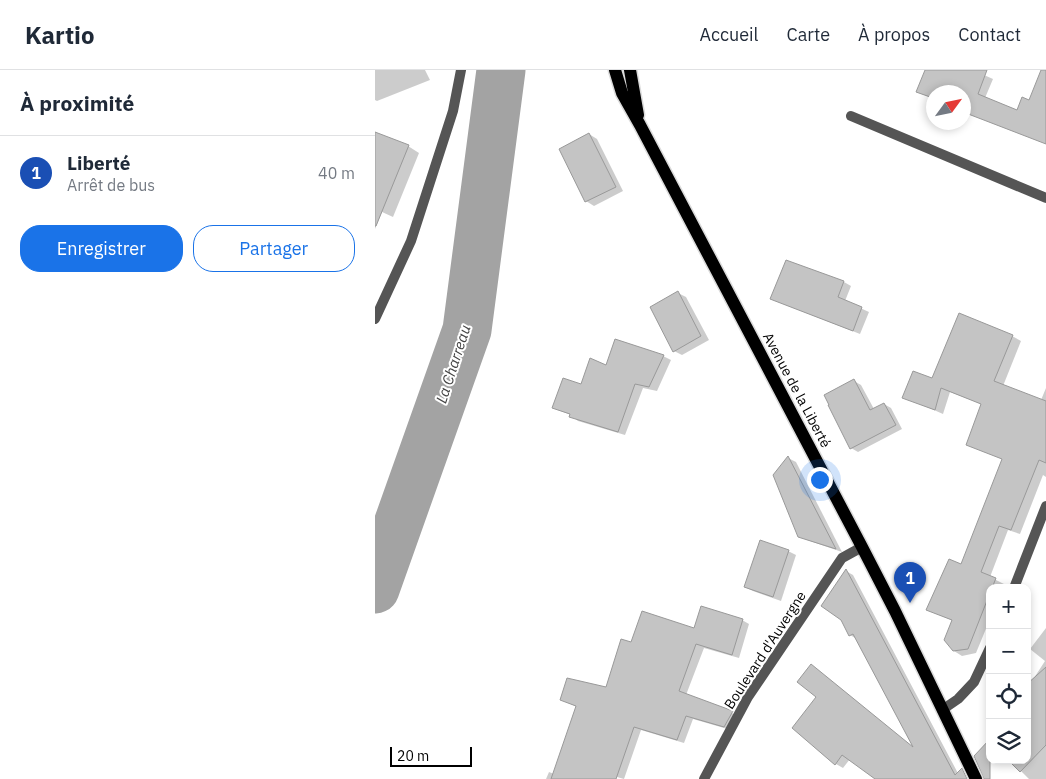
<!DOCTYPE html>
<html lang="fr">
<head>
<meta charset="utf-8">
<style>
  :root { --surface:#fff; --page:#f6f6f7; --text:#1f2937; --muted:#747a83; --line:#e0e1e3; --accent:#1a73e8 }
  body { margin:0; font-family:"IBM Plex Sans",sans-serif; background:var(--page); color:var(--text) }
  .controls { position:absolute; right:15px; bottom:15px; display:grid; overflow:hidden; border-radius:10px; box-shadow:0 2px 8px #0003 }
  .controls button { width:45px; height:45px; display:grid; place-items:center; padding:0; border:0; border-bottom:1px solid var(--line); background:var(--surface); color:var(--text); font:25px sans-serif }
  .compass { position:absolute; left:551px; top:15px; width:45px; height:45px; border-radius:50%; background:var(--surface); box-shadow:0 2px 8px #0003; rotate:57deg }
  .scale { position:absolute; left:15px; bottom:12px; width:82px; box-sizing:border-box; padding-left:5px; border:2px solid #000; border-top:0; font-size:14px; line-height:18px; white-space:nowrap; color:#000; -webkit-text-stroke:4px #fff; paint-order:stroke }
  .you { position:absolute; left:444px; top:409px; width:18px; height:18px; margin:-12px; border:4px solid #fff; border-radius:50%; background:#1a73e8; box-shadow:0 0 0 8px #1a73e833 }
  .badge { display:grid; place-items:center; width:32px; height:32px; border-radius:50%; background:var(--accent); color:#fff; font-size:16px; font-weight:700 }
  .pin { position:absolute; translate:-50% -41px; filter:drop-shadow(0 1px 2px #0008) }
  .pin::after { content:''; position:absolute; top:26px; width:18px; height:15px; background:inherit; clip-path:polygon(0 0,100% 0,50% 100%) }
  .list { margin:0; padding:0; list-style:none }
  h2 { display:flex; justify-content:space-between; align-items:center; height:65px; margin:0; padding:0 20px; font-size:21px }
  h2 small { font-size:16px; font-weight:400; color:var(--muted) }
  .list li { display:grid; grid-template-columns:32px 1fr auto; gap:15px; align-items:center; box-sizing:border-box; height:75px; padding:0 20px; border-top:1px solid var(--line) }
  .list b { display:block; font-size:19px; white-space:nowrap }
  .list p { margin:0; font-size:16px; white-space:nowrap; color:var(--muted) }
  .list em { font-size:16px; font-style:normal; color:var(--muted) }
  .actions { display:flex; gap:10px; padding:15px 20px }
  .actions a { flex:1; padding:11px 0; border:1px solid var(--accent); border-radius:20px; text-align:center; font-size:18px; color:var(--accent) }
  .actions .main { background:var(--accent); color:#fff }
  .icon { flex:none; width:28px; height:28px; fill:none; stroke:currentColor; stroke-width:2; stroke-linecap:round; stroke-linejoin:round }
  .map { position:relative; flex:none; width:671px; height:709px; overflow:hidden }
  header { display:flex; align-items:center; gap:30px; box-sizing:border-box; height:70px; padding:0 25px; background:var(--surface); border-bottom:1px solid var(--line) }
  header strong { font-size:24px }
  nav { display:flex; gap:28px; margin-inline-start:auto; font-size:18px }
  main { display:flex }
  aside { flex:1; background:var(--surface) }
  .map>svg:first-child { display:block }
</style>
</head>
<body>
<header>
<strong>Kartio</strong>
<nav><a>Accueil</a><a>Carte</a><a>À propos</a><a>Contact</a></nav>
</header>
<main>
<aside>
<h2>À proximité<small></small></h2>
<ul class="list">
<li><span class="badge" style="background:#1a4fb4">1</span><div><b>Liberté</b><p>Arrêt de bus</p></div><em>40 m</em></li>
</ul>
<div class="actions"><a class="main">Enregistrer</a><a>Partager</a></div>
</aside>
<div class="map">
<svg width="671" height="709" viewBox="0 0 671 709">
  <rect width="100%" height="100%" fill="#fff"/>
  <g fill="#0003">
    <path d="M 0,0 L 50,0 L 55,10 L 2,31 L 0,30 Z"/>
    <path d="M 551,0 L 601,0 L 600,1 L 618,9 L 610,28 L 643,41 L 671,38 L 671,74 L 588,22 L 558,22 L 558,29 L 543,21 Z"/>
    <path d="M 0,63 L 33,76 L 44,83 L 18,147 L 7,142 L 0,159 Z"/>
    <path d="M 214,64 L 222,69 L 248,121 L 219,136 L 211,131 Z"/>
    <path d="M 412,191 L 469,212 L 476,216 L 470,231 L 494,242 L 485,264 L 396,229 Z"/>
    <path d="M 303,223 L 311,227 L 334,270 L 307,285 L 299,281 Z"/>
    <path d="M 637,266 L 646,271 L 628,316 L 666,330 L 671,318 L 671,407 L 668,405 L 645,464 L 633,460 L 615,507 L 629,514 L 627,518 L 615,518 L 615,549 L 601,583 L 587,586 L 579,581 L 578,551 L 553,539 L 587,496 L 628,389 L 592,374 L 607,334 L 575,322 L 568,344 L 529,327 Z"/>
    <path d="M 288,286 L 296,290 L 282,321 L 268,318 L 250,365 L 203,351 L 196,345 L 178,338 L 232,296 Z"/>
    <path d="M 479,311 L 486,315 L 499,339 L 509,334 L 516,338 L 527,359 L 483,382 L 476,378 Z"/>
    <path d="M 413,388 L 421,392 L 467,482 L 432,470 L 424,466 Z"/>
    <path d="M 413,481 L 421,485 L 406,531 L 378,521 L 370,517 Z"/>
    <path d="M 471,501 L 478,505 L 586,709 L 502,709 L 475,689 L 468,698 L 461,694 L 418,657 L 540,679 L 482,569 L 475,565 Z"/>
    <path d="M 367,550 L 374,554 L 364,588 L 329,578 L 311,625 L 364,646 L 356,660 L 318,649 L 309,673 L 266,660 L 249,709 L 242,707 L 241,709 L 171,709 L 174,702 L 179,704 L 202,637 L 187,630 L 231,619 L 257,574 Z"/>
    <path d="M 671,558 L 671,709 L 654,709 L 635,690 L 652,690 L 657,611 L 670,591 L 655,579 Z"/>
  </g>
  <g fill="none" stroke-linecap="round" stroke-linejoin="round">
    <path stroke="#a3a3a3" stroke-width="49" d="M 0,519 L 92,260 L 126,0"/>
  </g>
  <g fill="#c4c4c4" stroke="#999">
    <path d="M 550,0 L 612,0 L 603,24 L 642,40 L 647,27 L 654,30 L 666,0 L 671,0 L 671,74 L 588,42 L 588,22 L 558,22 L 558,28 L 541,22 Z"/>
    <path d="M 0,62 L 34,75 L 1,156 L 0,156 Z"/>
    <path d="M 214,63 L 241,117 L 210,132 L 184,79 Z"/>
    <path d="M 411,190 L 469,211 L 463,227 L 487,237 L 478,261 L 395,229 Z"/>
    <path d="M 303,221 L 326,266 L 298,282 L 275,237 Z"/>
    <path d="M 584,243 L 638,265 L 619,311 L 671,331 L 671,393 L 664,390 L 636,460 L 624,456 L 606,502 L 621,508 L 617,518 L 615,518 L 615,523 L 593,579 L 578,581 L 569,570 L 577,550 L 551,540 L 574,489 L 586,494 L 627,389 L 591,375 L 606,334 L 566,318 L 560,340 L 527,328 L 538,301 L 557,308 Z"/>
    <path d="M 240,269 L 289,285 L 274,317 L 260,314 L 243,362 L 194,347 L 195,344 L 177,338 L 188,308 L 206,314 L 215,288 L 231,295 Z"/>
    <path d="M 479,309 L 495,340 L 509,333 L 521,355 L 475,379 L 453,335 L 454,335 L 449,325 Z"/>
    <path d="M 413,386 L 461,479 L 423,467 L 398,405 Z"/>
    <path d="M 385,470 L 414,480 L 398,527 L 369,517 Z"/>
    <path d="M 471,499 L 580,705 L 587,698 L 592,709 L 500,709 L 467,685 L 460,695 L 417,658 L 441,627 L 422,612 L 436,594 L 538,677 L 478,564 L 474,566 L 466,550 L 446,536 Z"/>
    <path d="M 326,536 L 368,549 L 357,585 L 321,574 L 304,621 L 358,641 L 349,657 L 311,646 L 302,670 L 259,657 L 241,709 L 176,709 L 201,636 L 185,630 L 192,608 L 231,617 L 246,569 L 256,572 L 267,541 L 319,558 Z"/>
    <path d="M 671,597 L 671,675 L 645,702 L 633,690 L 652,690 L 652,614 Z"/>
    <path d="M 615,669 L 615,709 L 609,709 L 599,686 Z"/>
  </g>
  <g fill="none" stroke-linecap="round" stroke-linejoin="round">
    <defs>
      <g id="primary">
        <path d="M 240,0 L 247,23 L 265,55 L 487,477 L 520,541 L 601,709"/>
        <path d="M 255,0 L 263,45"/>
      </g>
    </defs>
    <use href="#primary" stroke="#dbdbdb" stroke-width="15"/>
    <g stroke="#555" stroke-width="10">
      <path d="M 476,46 L 671,128"/>
      <path d="M 0,249 L 36,171 L 78,41 L 86,0"/>
      <path d="M 639,518 L 671,436"/>
      <path d="M 567,640 L 583,629 L 599,612 L 615,578"/>
      <path d="M 329,709 L 373,627 L 467,488 L 487,477"/>
    </g>
    <use href="#primary" stroke="#000" stroke-width="12"/>
  </g>
  <g text-anchor="middle" dominant-baseline="central" stroke-width="4" stroke-linejoin="round" paint-order="stroke">
    <g font-size="14" fill="#000" stroke="#fff">
      <text transform="translate(422 320) rotate(62)">Avenue de la Liberté</text>
      <text transform="translate(390 580) rotate(-57)">Boulevard d'Auvergne</text>
    </g>
    <g font-size="15" font-style="italic" fill="#444" stroke="#fff">
      <text transform="translate(78 294) rotate(-72)">La Charreau</text>
    </g>
  </g>
</svg>
<div class="controls">
<button>+</button>
<button>−</button>
<button><svg class="icon" aria-label="locate" viewBox="0 0 24 24"><circle cx="12" cy="12" r="6"/><path d="M12 2v4M12 18v4M2 12h4M18 12h4"/></svg></button>
<button><svg class="icon" aria-label="layers" viewBox="0 0 24 24"><path d="M12 4l9 5-9 5-9-5zM3 14l9 5 9-5"/></svg></button>
</div>
<svg class="compass" viewBox="-18 -18 36 36"><path d="M0-13l5 13h-10z" fill="#e53935"/><path d="M0 13l5-13h-10z" fill="#747a83"/></svg>
<div class="scale">20 m</div>
<div class="you"></div>
<div class="pin badge" style="left:535px;top:533px;background:#1a4fb4">1</div>
</div>
</main>
</body>
</html>
